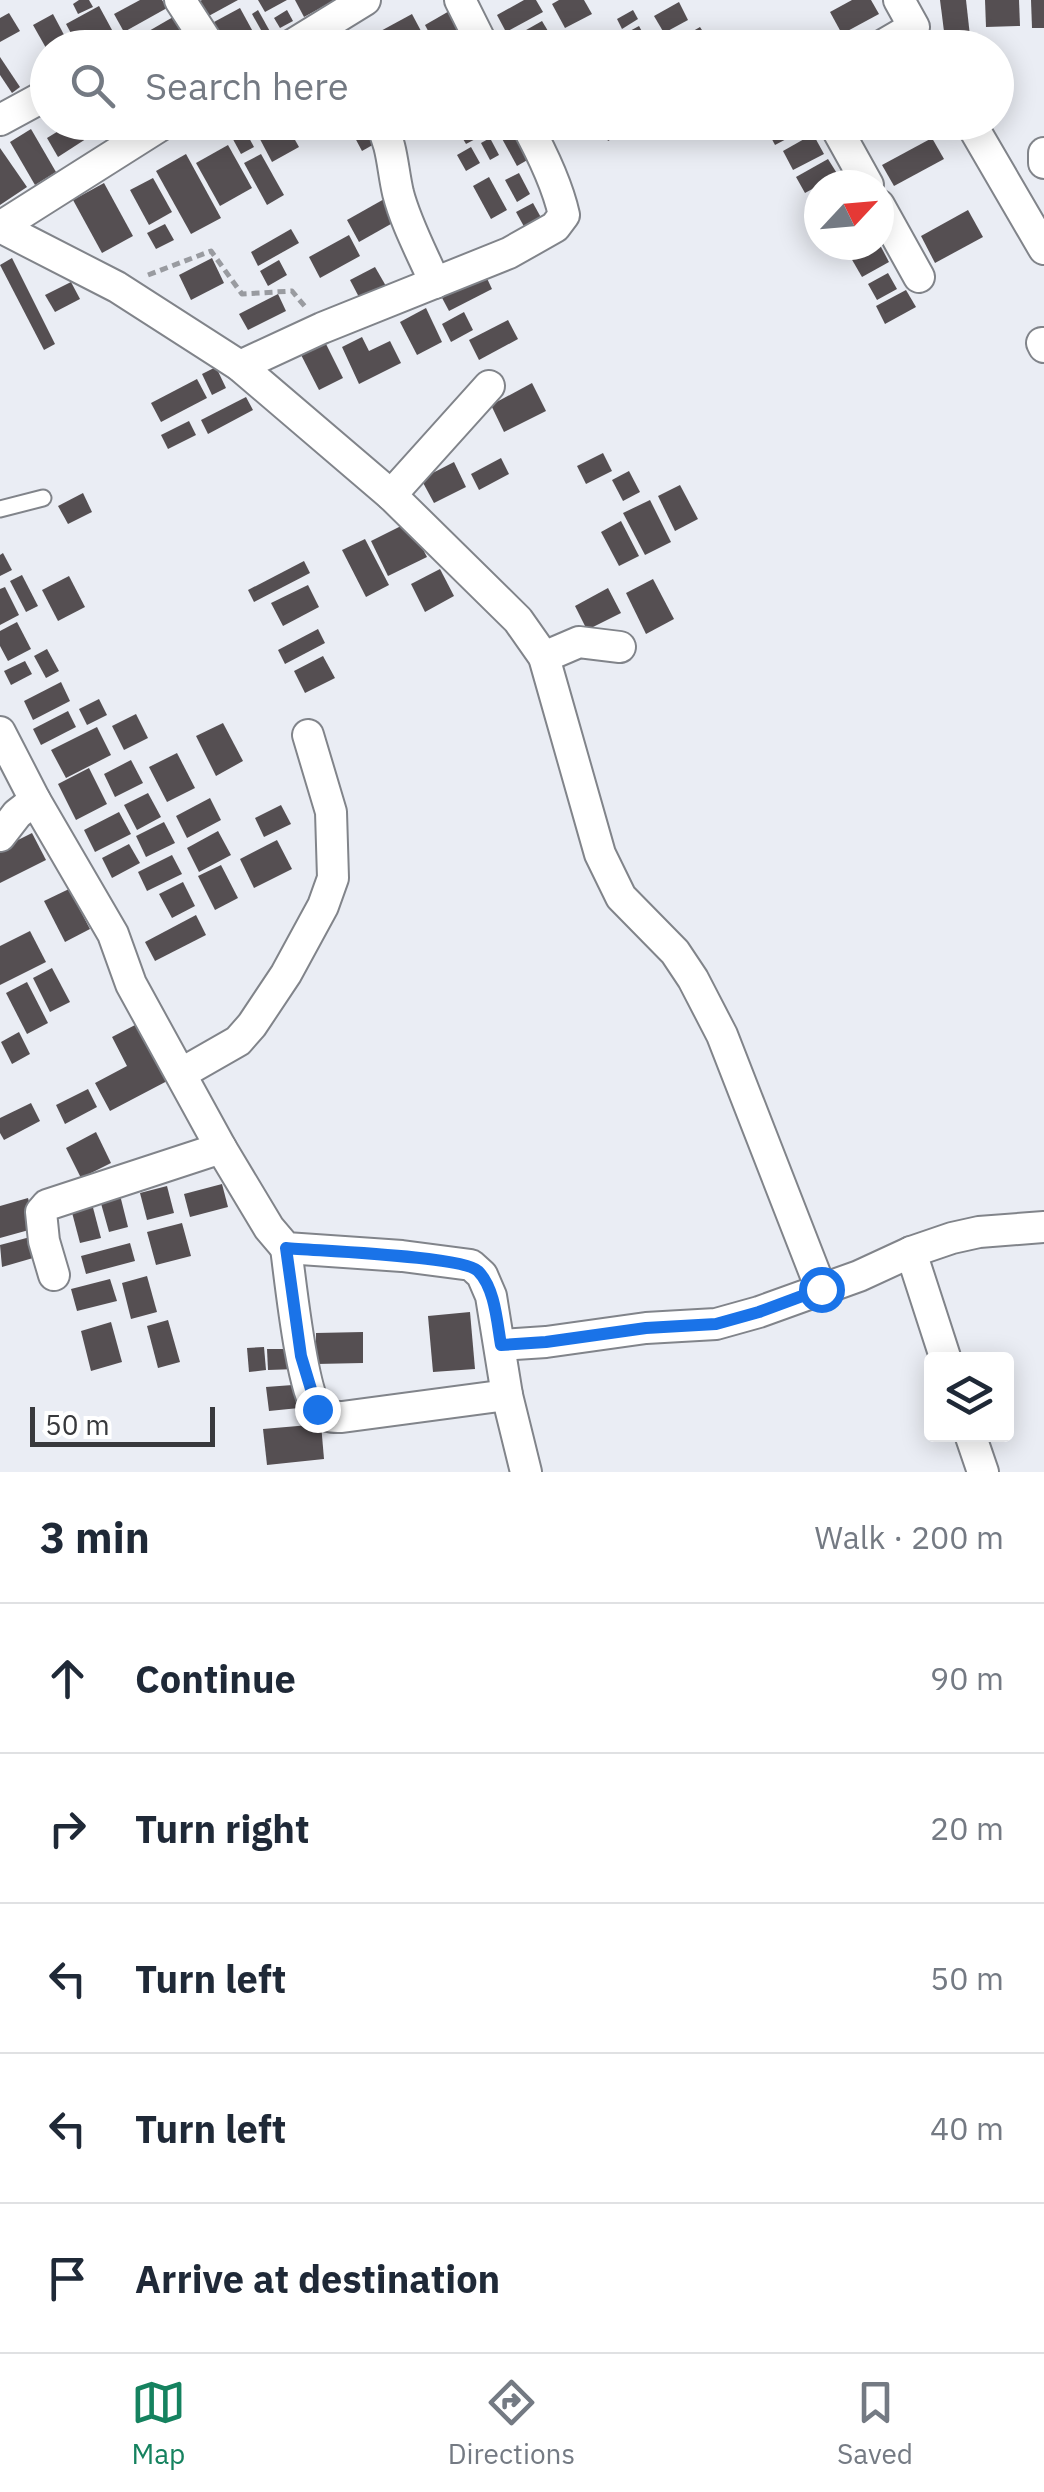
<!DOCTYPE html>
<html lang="en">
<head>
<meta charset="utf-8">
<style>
  :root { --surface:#fff; --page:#f2f2f3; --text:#1f2937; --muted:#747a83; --line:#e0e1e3; --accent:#15825f }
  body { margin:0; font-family:"IBM Plex Sans",sans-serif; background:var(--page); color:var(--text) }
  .controls { position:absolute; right:30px; bottom:30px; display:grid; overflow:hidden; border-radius:10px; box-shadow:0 5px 25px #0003 }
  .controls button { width:90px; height:90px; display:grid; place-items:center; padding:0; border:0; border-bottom:2px solid var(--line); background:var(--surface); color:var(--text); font:50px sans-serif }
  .compass { position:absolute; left:804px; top:170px; width:90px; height:90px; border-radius:50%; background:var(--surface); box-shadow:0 5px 25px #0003; rotate:64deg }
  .scale { position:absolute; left:30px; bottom:25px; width:185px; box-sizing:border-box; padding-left:10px; border:5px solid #38393c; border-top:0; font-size:28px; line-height:35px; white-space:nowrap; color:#38393c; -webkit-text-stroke:8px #fff; paint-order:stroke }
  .stop { position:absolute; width:30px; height:30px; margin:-22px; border:8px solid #1a73e8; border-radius:50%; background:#fff }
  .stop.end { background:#1a73e8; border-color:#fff; box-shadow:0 2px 10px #0008 }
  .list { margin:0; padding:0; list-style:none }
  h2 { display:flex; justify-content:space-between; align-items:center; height:130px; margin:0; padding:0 40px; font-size:42px }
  h2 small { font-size:32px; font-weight:400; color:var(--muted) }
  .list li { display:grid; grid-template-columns:65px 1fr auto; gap:30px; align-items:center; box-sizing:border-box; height:150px; padding:0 40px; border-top:2px solid var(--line) }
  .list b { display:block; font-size:38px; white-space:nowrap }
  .list em { font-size:32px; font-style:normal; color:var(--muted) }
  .icon { flex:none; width:55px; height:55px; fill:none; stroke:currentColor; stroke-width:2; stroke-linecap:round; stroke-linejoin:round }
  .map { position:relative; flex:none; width:1044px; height:1472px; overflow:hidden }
  .search { position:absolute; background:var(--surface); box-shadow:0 5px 25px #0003; left:30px; right:30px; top:30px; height:110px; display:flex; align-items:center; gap:25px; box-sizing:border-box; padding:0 35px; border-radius:55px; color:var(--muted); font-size:38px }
  .sheet { height:880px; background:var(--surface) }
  nav { display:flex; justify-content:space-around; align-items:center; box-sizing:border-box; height:140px; border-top:2px solid var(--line); background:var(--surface); font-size:28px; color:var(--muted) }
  nav a { display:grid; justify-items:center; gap:5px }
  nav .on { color:var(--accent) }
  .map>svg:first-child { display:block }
</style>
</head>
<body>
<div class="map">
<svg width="1044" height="1472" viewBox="0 0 1044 1472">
  <rect width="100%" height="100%" fill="#eaedf4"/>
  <g fill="#554f52">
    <path d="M 79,0 L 89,0 L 93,7 L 78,14 L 73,4 Z"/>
    <path d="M 140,0 L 162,0 L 167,8 L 124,32 L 114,14 Z"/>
    <path d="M 202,0 L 238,0 L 205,18 L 196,3 Z"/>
    <path d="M 258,0 L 287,0 L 265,12 Z"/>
    <path d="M 295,0 L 335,0 L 304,17 Z"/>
    <path d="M 524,0 L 536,0 L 543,12 L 506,32 L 497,15 Z"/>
    <path d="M 559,0 L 584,0 L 592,14 L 565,28 L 552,4 Z"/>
    <path d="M 852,0 L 871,0 L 879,14 L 842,34 L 830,12 Z"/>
    <path d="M 940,0 L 966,0 L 970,36 L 945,39 Z"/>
    <path d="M 985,0 L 1019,0 L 1020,26 L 986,27 Z"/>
    <path d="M 1031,0 L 1044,0 L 1044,28 L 1032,28 Z"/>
    <path d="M 679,2 L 688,20 L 664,33 L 654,16 Z"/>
    <path d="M 99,6 L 118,41 L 107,48 L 79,48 L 66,24 Z"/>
    <path d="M 458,6 L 473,33 L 446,48 L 437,48 L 425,25 Z"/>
    <path d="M 240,8 L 257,39 L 241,48 L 227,48 L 214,22 Z"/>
    <path d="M 258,10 L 272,35 L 266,39 L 252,14 Z"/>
    <path d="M 287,10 L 293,21 L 280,28 L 274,18 Z"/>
    <path d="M 633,10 L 638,19 L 622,29 L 617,19 Z"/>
    <path d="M 9,13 L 20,31 L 0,42 L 0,18 Z"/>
    <path d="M 180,13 L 190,31 L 160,48 L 140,48 L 135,39 Z"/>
    <path d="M 53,14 L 71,48 L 46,48 L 33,25 Z"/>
    <path d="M 412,14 L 430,48 L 384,48 L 377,33 Z"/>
    <path d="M 542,21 L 554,41 L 542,48 L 517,48 L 512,38 Z"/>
    <path d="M 639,26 L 651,48 L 620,48 L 615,39 Z"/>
    <path d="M 700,27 L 707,38 L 690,48 L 664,48 Z"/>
    <path d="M 0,57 L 20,87 L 12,93 L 0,75 Z"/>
    <path d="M 73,122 L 84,122 L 92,135 L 58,157 L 47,138 Z"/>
    <path d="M 251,122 L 285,122 L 299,147 L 272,162 Z"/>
    <path d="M 324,122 L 363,122 L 333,139 Z"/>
    <path d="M 453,122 L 474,122 L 481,136 L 466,144 Z"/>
    <path d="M 598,122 L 642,122 L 608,141 Z"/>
    <path d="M 772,122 L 806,122 L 809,127 L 775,145 L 765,126 Z"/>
    <path d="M 377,123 L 385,138 L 362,151 L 354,136 Z"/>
    <path d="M 242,125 L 254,147 L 241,154 L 229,132 Z"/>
    <path d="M 520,125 L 536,155 L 517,166 L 500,135 Z"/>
    <path d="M 31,129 L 56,172 L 35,185 L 10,142 Z"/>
    <path d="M 813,134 L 824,154 L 793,170 L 783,151 Z"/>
    <path d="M 490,138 L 499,155 L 490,160 L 481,143 Z"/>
    <path d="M 932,138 L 944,159 L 894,186 L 882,165 Z"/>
    <path d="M 228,145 L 252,188 L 220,206 L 196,163 Z"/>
    <path d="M 471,147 L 480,163 L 466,171 L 457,155 Z"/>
    <path d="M 0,148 L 27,187 L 0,205 Z"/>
    <path d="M 186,154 L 221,218 L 191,234 L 156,171 Z"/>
    <path d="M 261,154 L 284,195 L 267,205 L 244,163 Z"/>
    <path d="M 828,159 L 838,175 L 805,193 L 796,177 Z"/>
    <path d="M 519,173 L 530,194 L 517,202 L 505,180 Z"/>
    <path d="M 489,177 L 507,210 L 491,219 L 473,186 Z"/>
    <path d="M 153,178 L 172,212 L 149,225 L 130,190 Z"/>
    <path d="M 104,183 L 133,236 L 102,253 L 73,200 Z"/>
    <path d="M 386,198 L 398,220 L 359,242 L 347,220 Z"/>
    <path d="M 533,203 L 544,223 L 527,232 L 516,212 Z"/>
    <path d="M 968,210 L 983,237 L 935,263 L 921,236 Z"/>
    <path d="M 165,224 L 174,240 L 156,249 L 147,233 Z"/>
    <path d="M 291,229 L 299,243 L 258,266 L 251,252 Z"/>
    <path d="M 349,235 L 360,256 L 320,278 L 309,257 Z"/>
    <path d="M 875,245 L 880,245 L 889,262 L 862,277 L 851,258 Z"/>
    <path d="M 12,258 L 55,344 L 44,350 L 0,265 Z"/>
    <path d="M 212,258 L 224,283 L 191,300 L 179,275 Z"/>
    <path d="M 279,260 L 287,275 L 268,286 L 260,271 Z"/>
    <path d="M 375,267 L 386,286 L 360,299 L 350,280 Z"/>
    <path d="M 484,272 L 492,289 L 449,311 L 440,294 Z"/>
    <path d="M 888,273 L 897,289 L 877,300 L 868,284 Z"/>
    <path d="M 71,282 L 80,299 L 55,312 L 45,295 Z"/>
    <path d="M 906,290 L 916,307 L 885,324 L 876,306 Z"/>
    <path d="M 278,294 L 286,311 L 248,330 L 239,314 Z"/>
    <path d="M 426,308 L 442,342 L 417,355 L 400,322 Z"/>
    <path d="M 464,312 L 473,330 L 451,342 L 442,324 Z"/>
    <path d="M 508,320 L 518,339 L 479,360 L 469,340 Z"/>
    <path d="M 320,332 L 343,378 L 319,390 L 296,345 Z"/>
    <path d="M 362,337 L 369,351 L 390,341 L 401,363 L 359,384 L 342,347 Z"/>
    <path d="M 216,367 L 226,388 L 212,395 L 202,374 Z"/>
    <path d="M 197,379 L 207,398 L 161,422 L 151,403 Z"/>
    <path d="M 532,383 L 546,411 L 504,432 L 491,405 Z"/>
    <path d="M 246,397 L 253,410 L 208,434 L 201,420 Z"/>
    <path d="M 189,421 L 196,435 L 168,449 L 161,435 Z"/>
    <path d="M 603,453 L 612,471 L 586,484 L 577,466 Z"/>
    <path d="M 501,458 L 509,474 L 479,490 L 471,474 Z"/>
    <path d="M 454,462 L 466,487 L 434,503 L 421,479 Z"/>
    <path d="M 629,471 L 640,492 L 623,501 L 612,480 Z"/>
    <path d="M 680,485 L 698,519 L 675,531 L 658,496 Z"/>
    <path d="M 83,493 L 92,512 L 68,524 L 58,506 Z"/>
    <path d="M 650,500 L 671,542 L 645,555 L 623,513 Z"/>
    <path d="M 621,521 L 639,556 L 619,566 L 601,532 Z"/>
    <path d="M 409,522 L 427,557 L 388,576 L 371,541 Z"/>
    <path d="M 365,539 L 389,585 L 366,597 L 342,550 Z"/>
    <path d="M 3,553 L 12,570 L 0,576 L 0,555 Z"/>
    <path d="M 304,561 L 310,573 L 254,602 L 248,590 Z"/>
    <path d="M 440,569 L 454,596 L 425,612 L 411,584 Z"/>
    <path d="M 22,575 L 38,606 L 26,612 L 10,581 Z"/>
    <path d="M 69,576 L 85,607 L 58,621 L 42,590 Z"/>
    <path d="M 653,579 L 674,619 L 646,634 L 626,593 Z"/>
    <path d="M 308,585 L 319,607 L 283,626 L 271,603 Z"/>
    <path d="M 5,587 L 19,615 L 0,625 L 0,589 Z"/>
    <path d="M 608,588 L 621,613 L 587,630 L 575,606 Z"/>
    <path d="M 17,622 L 31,649 L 8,661 L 0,646 L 0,631 Z"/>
    <path d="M 318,629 L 325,643 L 285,664 L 278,650 Z"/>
    <path d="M 47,649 L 59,671 L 46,678 L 34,656 Z"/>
    <path d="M 323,656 L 335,678 L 305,693 L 294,671 Z"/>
    <path d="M 25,661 L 32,674 L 11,685 L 4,671 Z"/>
    <path d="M 61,682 L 70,701 L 33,720 L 24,701 Z"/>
    <path d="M 99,699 L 107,715 L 87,725 L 79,709 Z"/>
    <path d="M 68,711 L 76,727 L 41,745 L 33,729 Z"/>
    <path d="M 136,714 L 148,738 L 124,750 L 112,726 Z"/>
    <path d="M 223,723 L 243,761 L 216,776 L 196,736 Z"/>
    <path d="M 97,727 L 111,755 L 66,778 L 51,750 Z"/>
    <path d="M 177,753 L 195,788 L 167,802 L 149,767 Z"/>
    <path d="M 131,760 L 143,783 L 115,797 L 104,774 Z"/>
    <path d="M 89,768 L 107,804 L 76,820 L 58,784 Z"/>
    <path d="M 148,793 L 161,817 L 137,830 L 124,805 Z"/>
    <path d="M 210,798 L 221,820 L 187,838 L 176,816 Z"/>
    <path d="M 281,805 L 291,824 L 264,837 L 255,818 Z"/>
    <path d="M 119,812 L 131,834 L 95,852 L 84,830 Z"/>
    <path d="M 164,822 L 175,843 L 146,857 L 136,836 Z"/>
    <path d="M 218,831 L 231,855 L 199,872 L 187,848 Z"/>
    <path d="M 32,833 L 46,860 L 0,883 L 0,849 Z"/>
    <path d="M 277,840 L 292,869 L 254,888 L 240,859 Z"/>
    <path d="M 129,844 L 140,863 L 112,878 L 102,858 Z"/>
    <path d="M 172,855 L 182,874 L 147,891 L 138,872 Z"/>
    <path d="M 221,865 L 238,898 L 215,910 L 198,876 Z"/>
    <path d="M 183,882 L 195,906 L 172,918 L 159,894 Z"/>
    <path d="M 69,889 L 90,929 L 65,942 L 44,901 Z"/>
    <path d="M 196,915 L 206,935 L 155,961 L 145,942 Z"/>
    <path d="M 30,931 L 46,962 L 0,985 L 0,946 Z"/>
    <path d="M 52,968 L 70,1002 L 50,1012 L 33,978 Z"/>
    <path d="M 27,982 L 48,1023 L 27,1034 L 6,993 Z"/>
    <path d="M 137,1024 L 171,1079 L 110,1111 L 95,1083 L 127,1066 L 112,1037 Z"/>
    <path d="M 19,1032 L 30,1054 L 12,1064 L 1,1042 Z"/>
    <path d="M 88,1089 L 97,1107 L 65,1124 L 56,1105 Z"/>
    <path d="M 31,1103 L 40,1121 L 4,1140 L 0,1133 L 0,1118 Z"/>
    <path d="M 96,1132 L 111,1163 L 81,1178 L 66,1148 Z"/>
    <path d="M 222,1184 L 228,1207 L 190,1217 L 184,1194 Z"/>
    <path d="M 167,1186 L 174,1213 L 147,1220 L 140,1193 Z"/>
    <path d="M 120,1195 L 128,1227 L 109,1232 L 100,1200 Z"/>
    <path d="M 28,1198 L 36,1228 L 0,1238 L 0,1206 Z"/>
    <path d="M 91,1200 L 101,1238 L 80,1243 L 70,1205 Z"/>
    <path d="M 182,1223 L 191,1256 L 156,1265 L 147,1232 Z"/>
    <path d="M 34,1236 L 40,1256 L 2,1267 L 0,1245 Z"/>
    <path d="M 130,1243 L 135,1261 L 86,1274 L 81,1256 Z"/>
    <path d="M 147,1276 L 157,1312 L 131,1319 L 122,1283 Z"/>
    <path d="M 110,1279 L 117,1301 L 77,1311 L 71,1289 Z"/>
    <path d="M 470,1312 L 475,1369 L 433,1372 L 428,1316 Z"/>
    <path d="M 168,1320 L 180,1362 L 158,1368 L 147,1326 Z"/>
    <path d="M 111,1322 L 122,1362 L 91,1371 L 81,1331 Z"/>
    <path d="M 363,1332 L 363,1363 L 316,1364 L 316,1333 Z"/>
    <path d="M 264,1347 L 266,1370 L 249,1372 L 247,1348 Z"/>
    <path d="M 267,1349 L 296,1349 L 297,1369 L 268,1370 Z"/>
    <path d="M 306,1384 L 309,1407 L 269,1411 L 266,1387 Z"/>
    <path d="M 321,1424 L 324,1459 L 267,1465 L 263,1429 Z"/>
  </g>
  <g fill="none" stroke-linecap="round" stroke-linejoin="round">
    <defs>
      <path id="lane" d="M 0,509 L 43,498"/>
      <g id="street">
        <path d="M 180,0 L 211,48"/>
        <path d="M 460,0 L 484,48"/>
        <path d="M 287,48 L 365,0"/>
        <path d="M 878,48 L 914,27 L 899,0"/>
        <path d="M 0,120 L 48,94"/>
        <path d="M 380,122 C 393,147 392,167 398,193 C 406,224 422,253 435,283"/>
        <path d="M 833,122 L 868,185"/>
        <path d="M 970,122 L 1044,249"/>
        <path d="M 1044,153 L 1044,163"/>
        <path d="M 879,205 L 919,277"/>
        <path d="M 0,227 L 117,287 L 240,366 L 391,495 L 518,620 L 544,657 L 600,854 L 621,897 L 675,952 L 693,979 L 722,1035 L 821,1289"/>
        <path d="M 0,227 L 166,122"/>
        <path d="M 1042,343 L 1044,347"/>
        <path d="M 240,366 L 322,328 L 509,253 L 555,227 L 564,215 C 557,183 541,151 525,122"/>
        <path d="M 391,495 L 489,386"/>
        <path d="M 544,657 L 579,642 L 620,647"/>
        <path d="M 0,732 L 35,800 L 113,934 L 131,984 L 221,1148 L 269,1228 L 286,1248 L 402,1256 L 471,1265 L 482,1275 L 491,1296 L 507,1395 L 526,1472"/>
        <path d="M 0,836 L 17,814 L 35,800"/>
        <path d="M 182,1073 L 238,1041 L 252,1025 L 286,974 L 323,906 L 333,878 L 331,812 L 308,735"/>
        <path d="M 286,1248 C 290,1277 302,1396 320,1412 C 326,1417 334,1417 342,1417 L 507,1395"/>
        <path d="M 911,1252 L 946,1360"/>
        <path d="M 54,1275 L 44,1241 L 41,1212 L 47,1205 L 221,1148"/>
        <path d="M 501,1345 L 546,1342 L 646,1328 L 716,1324 L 759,1312 L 859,1276 L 911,1252 L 952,1238 L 979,1232 L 1044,1227"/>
        <path d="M 970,1434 L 983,1472"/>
      </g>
    </defs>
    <use href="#lane" stroke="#81848a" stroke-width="19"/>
    <use href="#street" stroke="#81848a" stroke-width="34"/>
    <path stroke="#999ba0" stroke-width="5" stroke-dasharray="8 5" stroke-linecap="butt" d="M 148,275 L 211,251 L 242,294 L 292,291 L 307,309"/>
    <use href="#lane" stroke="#fff" stroke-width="15"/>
    <use href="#street" stroke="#fff" stroke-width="30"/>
  </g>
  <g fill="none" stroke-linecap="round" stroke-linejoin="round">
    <path stroke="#1a73e8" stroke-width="12" d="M 317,1409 L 301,1356 L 286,1248 C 317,1251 463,1256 478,1271 C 495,1288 497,1322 501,1345 L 546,1342 L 646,1328 L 716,1324 L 759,1312 L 821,1289"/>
  </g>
</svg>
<div class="controls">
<button><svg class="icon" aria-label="layers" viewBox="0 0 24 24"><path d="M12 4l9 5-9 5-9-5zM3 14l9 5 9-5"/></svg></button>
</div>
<svg class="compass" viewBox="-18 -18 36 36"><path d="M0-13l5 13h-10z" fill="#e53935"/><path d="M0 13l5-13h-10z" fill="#747a83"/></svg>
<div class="scale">50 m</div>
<div class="stop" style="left:821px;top:1289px"></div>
<div class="stop end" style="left:317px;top:1409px"></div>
<div class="search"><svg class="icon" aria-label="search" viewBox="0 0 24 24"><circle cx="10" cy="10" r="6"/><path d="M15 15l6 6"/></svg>Search here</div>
</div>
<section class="sheet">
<h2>3 min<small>Walk · 200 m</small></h2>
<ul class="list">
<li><svg class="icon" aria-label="ahead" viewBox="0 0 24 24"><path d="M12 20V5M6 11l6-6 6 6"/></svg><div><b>Continue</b></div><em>90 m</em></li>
<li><svg class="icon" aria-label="right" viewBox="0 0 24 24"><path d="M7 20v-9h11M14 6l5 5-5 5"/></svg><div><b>Turn right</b></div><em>20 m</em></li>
<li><svg class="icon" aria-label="left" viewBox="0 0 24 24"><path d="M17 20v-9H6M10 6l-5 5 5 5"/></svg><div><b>Turn left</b></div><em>50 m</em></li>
<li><svg class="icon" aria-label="left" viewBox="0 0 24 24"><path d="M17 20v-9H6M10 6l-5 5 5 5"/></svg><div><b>Turn left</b></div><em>40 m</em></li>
<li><svg class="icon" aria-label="arrive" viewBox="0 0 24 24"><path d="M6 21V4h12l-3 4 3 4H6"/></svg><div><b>Arrive at destination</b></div></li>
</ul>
</section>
<nav>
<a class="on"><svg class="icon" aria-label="map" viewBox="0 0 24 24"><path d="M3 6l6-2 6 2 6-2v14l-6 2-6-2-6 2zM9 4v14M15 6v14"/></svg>Map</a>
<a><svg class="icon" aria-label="directions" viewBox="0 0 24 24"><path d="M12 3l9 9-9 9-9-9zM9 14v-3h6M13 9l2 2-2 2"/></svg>Directions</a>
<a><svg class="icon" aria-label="saved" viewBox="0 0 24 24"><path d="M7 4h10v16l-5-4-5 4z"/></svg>Saved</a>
</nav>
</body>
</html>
